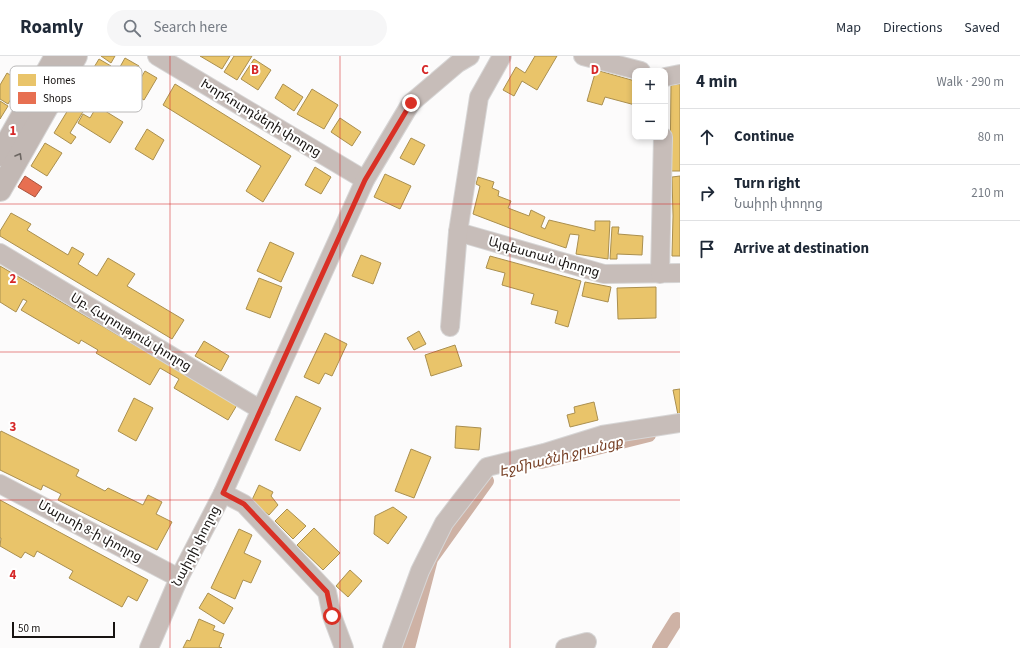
<!DOCTYPE html>
<html lang="en">
<head>
<meta charset="utf-8">
<style>
  :root { --surface:#fff; --page:#f6f6f7; --text:#1f2937; --muted:#747a83; --line:#e0e1e3 }
  body { margin:0; font-family:"Source Sans 3","Noto Sans Armenian",sans-serif; background:var(--page); color:var(--text) }
  .controls { position:absolute; right:12px; top:12px; display:grid; overflow:hidden; border-radius:8px; box-shadow:0 2px 6px #0003 }
  .controls button { width:36px; height:36px; display:grid; place-items:center; padding:0; border:0; border-bottom:1px solid var(--line); background:var(--surface); color:var(--text); font:20px sans-serif }
  .scale { position:absolute; left:12px; bottom:10px; width:103px; box-sizing:border-box; padding-left:4px; border:2px solid #171311; border-top:0; font-size:11px; line-height:14px; white-space:nowrap; color:#171311; -webkit-text-stroke:3px #fff; paint-order:stroke }
  .stop { position:absolute; width:12px; height:12px; margin:-9px; border:3px solid #d93025; border-radius:50%; background:#fff }
  .stop.end { background:#d93025; border-color:#fff; box-shadow:0 1px 4px #0008 }
  .list { margin:0; padding:0; list-style:none }
  h2 { display:flex; justify-content:space-between; align-items:center; height:52px; margin:0; padding:0 16px; font-size:17px }
  h2 small { font-size:13px; font-weight:400; color:var(--muted) }
  .list li { display:grid; grid-template-columns:26px 1fr auto; gap:12px; align-items:center; box-sizing:border-box; height:56px; padding:0 16px; border-top:1px solid var(--line) }
  .list b { display:block; font-size:15px; white-space:nowrap }
  .list p { margin:0; font-size:13px; white-space:nowrap; color:var(--muted) }
  .list em { font-size:13px; font-style:normal; color:var(--muted) }
  .icon { flex:none; width:22px; height:22px; fill:none; stroke:currentColor; stroke-width:2; stroke-linecap:round; stroke-linejoin:round }
  .map { position:relative; flex:none; width:680px; height:592px; overflow:hidden }
  header { display:flex; align-items:center; gap:24px; box-sizing:border-box; height:56px; padding:0 20px; background:var(--surface); border-bottom:1px solid var(--line) }
  header strong { font-size:19px }
  nav { display:flex; gap:22px; margin-inline-start:auto; font-size:14px }
  .search { width:280px; height:36px; background:var(--page); display:flex; align-items:center; gap:10px; box-sizing:border-box; padding:0 14px; border-radius:22px; color:var(--muted); font-size:15px }
  main { display:flex }
  aside { flex:1; background:var(--surface) }
  .map>svg:first-child { display:block }
</style>
</head>
<body>
<header>
<strong>Roamly</strong>
<div class="search"><svg class="icon" aria-label="search" viewBox="0 0 24 24"><circle cx="10" cy="10" r="6"/><path d="M15 15l6 6"/></svg>Search here</div>
<nav><a>Map</a><a>Directions</a><a>Saved</a></nav>
</header>
<main>
<div class="map">
<svg width="680" height="592" viewBox="0 0 680 592">
  <rect width="100%" height="100%" fill="#fcfbfb"/>
  <g fill="#e9c46a" stroke="#aa8f4f">
    <path d="M 101,0 L 115,0 L 111,7 Z"/>
    <path d="M 200,0 L 230,0 L 222,13 Z"/>
    <path d="M 234,0 L 252,0 L 237,24 L 224,16 Z"/>
    <path d="M 535,0 L 557,0 L 537,34 L 522,25 L 514,40 L 503,34 L 516,11 L 525,17 Z"/>
    <path d="M 125,2 L 139,10 L 126,33 L 112,25 Z"/>
    <path d="M 99,3 L 111,10 L 70,77 L 76,81 L 71,88 L 54,77 Z"/>
    <path d="M 254,3 L 271,14 L 258,34 L 241,23 Z"/>
    <path d="M 596,14 L 635,25 L 635,49 L 605,41 L 602,49 L 587,45 Z"/>
    <path d="M 145,15 L 157,22 L 144,44 L 132,37 Z"/>
    <path d="M 7,17 L 21,26 L 8,48 L 0,43 L 0,29 Z"/>
    <path d="M 175,28 L 291,100 L 263,146 L 246,135 L 261,110 L 163,49 Z"/>
    <path d="M 283,28 L 303,41 L 294,55 L 275,42 Z"/>
    <path d="M 680,28 L 680,115 L 670,115 L 671,29 Z"/>
    <path d="M 312,33 L 338,49 L 324,73 L 297,58 Z"/>
    <path d="M 0,45 L 8,50 L 0,63 Z"/>
    <path d="M 97,50 L 123,66 L 110,87 L 78,67 L 83,58 L 90,62 Z"/>
    <path d="M 340,62 L 361,76 L 352,90 L 331,76 Z"/>
    <path d="M 147,73 L 164,84 L 153,104 L 135,93 Z"/>
    <path d="M 411,82 L 425,89 L 414,109 L 400,102 Z"/>
    <path d="M 45,87 L 62,97 L 47,120 L 31,110 Z"/>
    <path d="M 315,111 L 331,121 L 321,138 L 305,129 Z"/>
    <path d="M 385,118 L 411,130 L 400,153 L 374,141 Z"/>
    <path d="M 680,120 L 680,200 L 672,200 L 673,160 L 672,121 Z"/>
    <path d="M 478,121 L 494,126 L 492,132 L 499,135 L 498,140 L 511,145 L 508,152 L 529,160 L 531,154 L 545,161 L 541,171 L 545,173 L 549,164 L 595,175 L 595,165 L 610,165 L 608,203 L 576,198 L 579,179 L 570,178 L 566,192 L 528,179 L 473,158 L 480,130 L 476,128 Z"/>
    <path d="M 11,157 L 31,168 L 27,174 L 68,199 L 72,191 L 84,198 L 78,208 L 97,220 L 108,202 L 135,218 L 127,230 L 184,264 L 172,283 L 0,180 L 0,175 Z"/>
    <path d="M 612,171 L 619,171 L 618,178 L 643,180 L 642,199 L 617,198 L 617,203 L 610,203 Z"/>
    <path d="M 270,186 L 294,197 L 281,226 L 257,215 Z"/>
    <path d="M 361,199 L 381,207 L 373,228 L 352,220 Z"/>
    <path d="M 490,200 L 581,225 L 568,271 L 555,267 L 558,255 L 531,248 L 534,238 L 502,229 L 505,217 L 486,212 Z"/>
    <path d="M 0,210 L 237,349 L 228,364 L 174,332 L 179,323 L 160,312 L 150,329 L 96,297 L 98,294 L 81,284 L 79,288 L 21,254 L 27,245 L 23,243 L 16,256 L 0,246 Z"/>
    <path d="M 259,222 L 282,231 L 270,262 L 246,253 Z"/>
    <path d="M 585,226 L 611,231 L 608,246 L 582,240 Z"/>
    <path d="M 656,231 L 656,262 L 618,263 L 617,232 Z"/>
    <path d="M 419,275 L 426,288 L 414,294 L 407,282 Z"/>
    <path d="M 325,277 L 347,288 L 332,320 L 325,317 L 319,328 L 304,321 Z"/>
    <path d="M 204,285 L 229,300 L 221,315 L 195,300 Z"/>
    <path d="M 455,289 L 462,310 L 431,320 L 425,299 Z"/>
    <path d="M 680,333 L 680,358 L 678,359 L 673,334 Z"/>
    <path d="M 296,340 L 321,352 L 300,395 L 275,384 Z"/>
    <path d="M 134,342 L 153,352 L 136,385 L 118,375 Z"/>
    <path d="M 594,346 L 598,364 L 570,371 L 567,359 L 575,357 L 574,351 Z"/>
    <path d="M 456,370 L 481,372 L 479,394 L 455,392 Z"/>
    <path d="M 1,375 L 79,414 L 76,420 L 105,435 L 108,432 L 143,449 L 148,439 L 162,446 L 156,458 L 172,466 L 157,494 L 58,444 L 61,438 L 43,429 L 41,434 L 0,414 L 0,377 Z"/>
    <path d="M 411,393 L 431,401 L 414,442 L 395,435 Z"/>
    <path d="M 259,429 L 273,436 L 271,440 L 278,449 L 269,459 L 251,446 Z"/>
    <path d="M 0,444 L 148,524 L 137,545 L 128,540 L 122,551 L 69,522 L 73,515 L 37,495 L 34,501 L 25,496 L 21,502 L 0,490 L 1,482 L 0,482 Z"/>
    <path d="M 393,451 L 407,461 L 388,488 L 374,478 L 375,460 Z"/>
    <path d="M 287,453 L 306,470 L 293,483 L 275,465 Z"/>
    <path d="M 314,472 L 340,497 L 323,514 L 297,489 Z"/>
    <path d="M 239,473 L 252,479 L 244,497 L 261,505 L 251,527 L 243,524 L 235,543 L 211,532 Z"/>
    <path d="M 350,514 L 362,525 L 348,541 L 336,530 Z"/>
    <path d="M 208,537 L 233,552 L 224,568 L 199,552 Z"/>
    <path d="M 199,563 L 215,570 L 213,574 L 224,578 L 219,591 L 222,592 L 183,592 L 187,584 L 190,585 Z"/>
  </g>
  <path fill="#e76f51" stroke="#a9533e" d="M 25,120 L 42,131 L 35,141 L 18,131 Z"/>
  <g fill="none" stroke-linecap="round" stroke-linejoin="round">
    <g stroke="#ceb2a5" stroke-width="14">
      <path d="M 541,406 L 649,379"/>
      <path d="M 408,592 L 431,503 L 487,425"/>
      <path d="M 659,592 L 677,563"/>
    </g>
    <defs>
      <g id="minor">
        <path d="M 157,0 L 365,124"/>
        <path d="M 583,0 L 641,15"/>
        <path d="M 665,21 L 680,18"/>
        <path d="M 458,176 L 604,218 L 680,217"/>
        <path d="M 0,197 L 261,354"/>
        <path d="M 660,218 L 663,81"/>
        <path d="M 450,271 L 458,176 L 479,41 L 502,0"/>
        <path d="M 0,428 L 179,522"/>
        <path d="M 223,437 L 244,448 L 327,536 L 332,560 L 344,592"/>
        <path d="M 149,592 L 179,522 L 223,437 L 365,124 L 411,47 L 458,7 L 470,0"/>
        <path d="M 392,592 L 420,515 L 444,467 L 487,411 L 544,397 L 602,379 L 680,367"/>
        <path d="M 565,592 L 587,586"/>
      </g>
      <g id="highway">
        <path d="M 0,99 L 56,0"/>
        <path d="M 0,134 L 76,0"/>
      </g>
    </defs>
    <use href="#minor" stroke="#d7d6d6" stroke-width="20"/>
    <use href="#highway" stroke="#d7d6d6" stroke-width="24"/>
    <use href="#minor" stroke="#c7bdb9" stroke-width="18"/>
    <use href="#highway" stroke="#c2b8b4" stroke-width="22"/>
  </g>
  <defs><path id="oneway-chevron" d="M-2-3.5L2.5 0L-2 3.5" fill="none" stroke-width="1.6" stroke-linecap="round" stroke-linejoin="round"/></defs>
  <use stroke="#6c6662" href="#oneway-chevron" transform="translate(19 100) rotate(-60)"/>
  <g fill="none" stroke-linecap="round" stroke-linejoin="round">
    <path stroke="#d93025" stroke-width="5" d="M 332,560 L 327,536 L 244,448 L 223,437 L 365,124 L 411,47"/>
  </g>
  <path fill="none" stroke="#d62828" stroke-width="1" stroke-opacity="0.55" d="M 170,0 L 170,592M 340,0 L 340,592M 510,0 L 510,592M 0,148 L 680,148M 0,296 L 680,296M 0,444 L 680,444"/>
  <g text-anchor="middle" dominant-baseline="central" stroke-width="4" stroke-linejoin="round" paint-order="stroke">
    <g font-size="13" fill="#171311" stroke="#fff">
      <text transform="translate(261 62) rotate(31)">Խորհուրդների փողոց</text>
      <text transform="translate(544 201) rotate(16)">Այգեստան փողոց</text>
      <text transform="translate(131 276) rotate(31)">Սբ. Հարություն փողոց</text>
      <text transform="translate(90 475) rotate(28)">Մարտի 8-ի փողոց</text>
      <text transform="translate(196 490) rotate(-63)">Նաիրի փողոց</text>
    </g>
    <g font-size="14" font-style="italic" fill="#774026" stroke="#fff">
      <text transform="translate(561 401) rotate(-14)">Էջմիածնի ջրանցք</text>
    </g>
  </g>
  <rect x="10" y="10" width="132" height="46" rx="6" fill="#fff" stroke="#b9b8b8" stroke-width="1"/>
  <rect x="18" y="18" width="18" height="12" fill="#e9c46a"/>
  <rect x="18" y="36" width="18" height="12" fill="#e76f51"/>
  <g font-size="11" fill="#171311">
    <text x="43" y="28">Homes</text>
    <text x="43" y="46">Shops</text>
  </g>
  <g font-size="13" text-anchor="middle" font-weight="bold" fill="#d62828" stroke="#fff" stroke-width="4" stroke-linejoin="round" paint-order="stroke">
    <text x="255" y="18">B</text>
    <text x="425" y="18">C</text>
    <text x="595" y="18">D</text>
    <text x="13" y="79">1</text>
    <text x="13" y="227">2</text>
    <text x="13" y="375">3</text>
    <text x="13" y="523">4</text>
  </g>
</svg>
<div class="controls">
<button>+</button>
<button>−</button>
</div>
<div class="scale">50 m</div>
<div class="stop" style="left:332px;top:560px"></div>
<div class="stop end" style="left:411px;top:47px"></div>
</div>
<aside>
<h2>4 min<small>Walk · 290 m</small></h2>
<ul class="list">
<li><svg class="icon" aria-label="ahead" viewBox="0 0 24 24"><path d="M12 20V5M6 11l6-6 6 6"/></svg><div><b>Continue</b></div><em>80 m</em></li>
<li><svg class="icon" aria-label="right" viewBox="0 0 24 24"><path d="M7 20v-9h11M14 6l5 5-5 5"/></svg><div><b>Turn right</b><p>Նաիրի փողոց</p></div><em>210 m</em></li>
<li><svg class="icon" aria-label="arrive" viewBox="0 0 24 24"><path d="M6 21V4h12l-3 4 3 4H6"/></svg><div><b>Arrive at destination</b></div></li>
</ul>
</aside>
</main>
</body>
</html>
